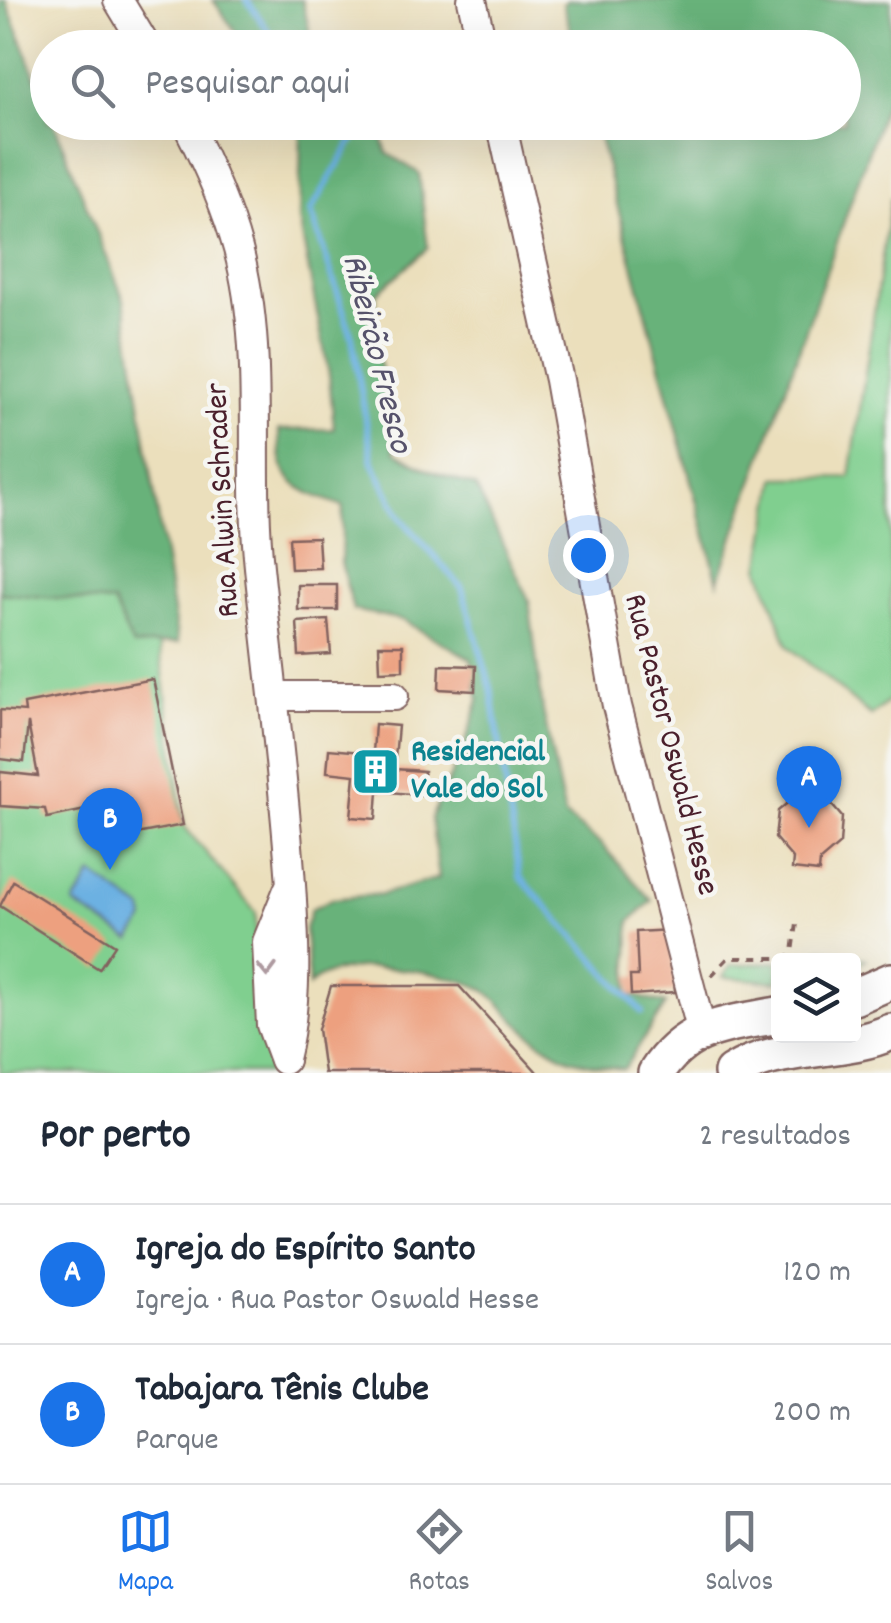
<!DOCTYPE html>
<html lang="pt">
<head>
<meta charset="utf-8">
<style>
  :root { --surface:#fff; --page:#f6f6f7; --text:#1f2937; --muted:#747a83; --line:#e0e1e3; --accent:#1a73e8 }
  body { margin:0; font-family:Dekko,sans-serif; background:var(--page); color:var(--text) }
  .controls { position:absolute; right:30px; bottom:30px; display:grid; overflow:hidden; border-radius:10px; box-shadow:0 10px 40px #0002 }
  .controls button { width:90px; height:90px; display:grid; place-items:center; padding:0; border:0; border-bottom:2px solid var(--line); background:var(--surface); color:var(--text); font:50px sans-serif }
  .you { position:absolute; left:588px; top:555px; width:35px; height:35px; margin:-25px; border:8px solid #fff; border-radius:50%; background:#1a73e8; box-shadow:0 0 0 15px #1a73e833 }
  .badge { display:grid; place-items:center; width:65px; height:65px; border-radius:50%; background:var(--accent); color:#fff; font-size:32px; font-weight:700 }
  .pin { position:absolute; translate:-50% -82px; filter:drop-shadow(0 2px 5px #0008) }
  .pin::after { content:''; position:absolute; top:52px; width:35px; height:30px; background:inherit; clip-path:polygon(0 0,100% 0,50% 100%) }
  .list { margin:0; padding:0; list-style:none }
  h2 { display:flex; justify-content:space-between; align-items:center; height:130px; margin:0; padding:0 40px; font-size:42px }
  h2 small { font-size:32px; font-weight:400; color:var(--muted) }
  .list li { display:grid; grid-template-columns:65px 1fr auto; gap:30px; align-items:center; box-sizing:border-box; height:140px; padding:0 40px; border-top:2px solid var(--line) }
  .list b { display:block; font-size:38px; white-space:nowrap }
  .list p { margin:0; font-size:32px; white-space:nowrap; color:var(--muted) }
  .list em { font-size:32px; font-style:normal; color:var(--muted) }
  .icon { flex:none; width:55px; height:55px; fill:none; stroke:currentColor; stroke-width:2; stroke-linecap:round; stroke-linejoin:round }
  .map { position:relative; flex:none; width:891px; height:1073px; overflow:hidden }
  .search { position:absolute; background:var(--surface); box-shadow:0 10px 40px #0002; left:30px; right:30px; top:30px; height:110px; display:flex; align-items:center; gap:25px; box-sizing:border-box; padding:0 35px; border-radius:55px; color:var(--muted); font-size:38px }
  .sheet { height:410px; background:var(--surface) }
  nav { display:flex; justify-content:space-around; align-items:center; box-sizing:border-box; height:140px; border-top:2px solid var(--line); background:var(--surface); font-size:28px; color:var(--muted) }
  nav a { display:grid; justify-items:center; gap:5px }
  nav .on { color:var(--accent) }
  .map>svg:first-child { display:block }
</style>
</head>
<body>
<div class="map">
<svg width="891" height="1073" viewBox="0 0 891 1073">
  <rect width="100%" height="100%" fill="#f6f6f2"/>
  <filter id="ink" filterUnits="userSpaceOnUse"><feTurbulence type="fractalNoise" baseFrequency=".01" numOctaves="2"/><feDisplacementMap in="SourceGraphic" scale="20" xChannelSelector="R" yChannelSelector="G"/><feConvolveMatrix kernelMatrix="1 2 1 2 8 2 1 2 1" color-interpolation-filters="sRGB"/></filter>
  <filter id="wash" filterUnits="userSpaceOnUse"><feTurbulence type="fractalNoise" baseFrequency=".0048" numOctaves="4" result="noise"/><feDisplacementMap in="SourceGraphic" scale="40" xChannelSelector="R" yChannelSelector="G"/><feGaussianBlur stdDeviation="2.25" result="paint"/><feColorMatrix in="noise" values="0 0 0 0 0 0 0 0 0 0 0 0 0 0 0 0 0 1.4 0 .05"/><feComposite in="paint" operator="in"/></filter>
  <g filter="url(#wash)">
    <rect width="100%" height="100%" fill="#ebdfbc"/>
    <g fill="#80cf8f" stroke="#65775d" stroke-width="2.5">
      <path d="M 891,197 L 891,699 L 871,716 L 788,646 L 760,569 L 776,478 L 850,477 Z"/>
      <path d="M 0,593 L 113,603 L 133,646 L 159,644 L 184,826 L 256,913 L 256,955 L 272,1073 L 0,1073 Z"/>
      <path d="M 822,949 L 866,959 L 854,966 L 854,961 L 793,960 Z"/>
      <path d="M 778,962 L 778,982 L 723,977 L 731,965 Z"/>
    </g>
    <g fill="#68b27a" stroke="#596852" stroke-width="2.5">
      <path d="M 0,0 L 6,0 L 47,106 L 48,122 L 54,123 L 124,300 L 178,643 L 133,646 L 113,603 L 0,593 Z"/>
      <path d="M 213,0 L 302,0 L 311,37 L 351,47 L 246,47 Z"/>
      <path d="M 568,0 L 891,0 L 891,87 L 718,582 L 595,123 L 844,122 L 844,48 L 575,47 L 563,4 Z"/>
      <path d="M 296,123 L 377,123 L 387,153 L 419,173 L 428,248 L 376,294 L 377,349 L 395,452 L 428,470 L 476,487 L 529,600 L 543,711 L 565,816 L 601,844 L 652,901 L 630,921 L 628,994 L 666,1004 L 624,1069 C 574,1064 552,1057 515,1020 C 505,1010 493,994 481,988 C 444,971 337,953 309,986 L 305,929 L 311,909 L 332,899 L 383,894 L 439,878 L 431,818 L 464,747 L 479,700 L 471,659 L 402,620 L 353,610 L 341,562 L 343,506 C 296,489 278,485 279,430 L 334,429 L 329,375 L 299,219 L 301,131 Z"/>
    </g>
    <path fill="#6cb1e2" stroke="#5b6886" stroke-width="2.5" d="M 92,874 L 143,910 L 145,919 L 131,940 L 74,904 Z"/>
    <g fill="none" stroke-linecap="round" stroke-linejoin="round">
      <g stroke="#6cb1e2" stroke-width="6">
        <path d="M 247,0 L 280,48"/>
        <path d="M 353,122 L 357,133 L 311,211 L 352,337 L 373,463 L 401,518 L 462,588 L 491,688 L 520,877 L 642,1012"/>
      </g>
    </g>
    <g id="blocks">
      <g fill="#eda07f">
        <path d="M 318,537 L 320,568 L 291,569 L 289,538 Z"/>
        <rect x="298" y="585" width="39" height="25"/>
        <path d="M 328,620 L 331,654 L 299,656 L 297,622 Z"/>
        <path d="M 379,645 L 403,645 L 403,670 L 380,671 Z"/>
        <path d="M 440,665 L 476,666 L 475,691 L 439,689 Z"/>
        <path d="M 153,679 L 183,825 L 121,837 L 114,804 L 47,818 L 45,809 L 0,806 L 0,772 L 38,776 L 28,723 L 24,762 L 0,759 L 0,710 L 25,712 L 24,704 Z"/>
        <path d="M 375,724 L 398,726 L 394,769 L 424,771 L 422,795 L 378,791 L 376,819 L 351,817 L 355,775 L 327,772 L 329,749 L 373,753 Z"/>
        <path d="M 798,794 L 825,797 L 842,817 L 840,844 L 820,861 L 819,872 L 792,869 L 793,859 L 775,838 L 778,811 Z"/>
        <path d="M 13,881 L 115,945 L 99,969 L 0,906 Z"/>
        <path d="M 671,930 L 675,992 L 631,995 L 630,976 L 638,976 L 636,932 Z"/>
        <path d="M 331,986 L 459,986 L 538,1073 L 324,1073 L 318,1029 Z"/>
      </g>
    </g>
  </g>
  <g filter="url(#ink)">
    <use href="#blocks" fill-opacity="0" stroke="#82625e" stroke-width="2.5"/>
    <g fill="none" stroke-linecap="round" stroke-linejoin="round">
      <defs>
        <g id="minor">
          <path d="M 118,0 L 147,48"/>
          <path d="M 472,0 L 483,48"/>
          <path d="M 186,122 C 207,163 226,205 238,249 C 266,352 248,463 259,567 C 270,674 284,779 291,885 C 295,944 298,1002 284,1059"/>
          <path d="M 501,122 L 559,380 L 617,706 L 701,1029"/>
          <path d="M 277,696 L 394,696"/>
          <path d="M 284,1060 L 271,1025 L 267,942 L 288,890"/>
        </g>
        <g id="major">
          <path d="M 854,997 L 891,981"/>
          <path d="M 656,1073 C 687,1025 727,1025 778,1015"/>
          <path d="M 732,1073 C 778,1043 842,1054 891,1032"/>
        </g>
      </defs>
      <use href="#minor" stroke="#82625e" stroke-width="32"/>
      <use href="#major" stroke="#82625e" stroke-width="40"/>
      <path stroke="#82625e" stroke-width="4" stroke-dasharray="8 8" stroke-linecap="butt" d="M 711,976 L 728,958 L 786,958 L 793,952 L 797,923"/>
      <use href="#minor" stroke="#fff" stroke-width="28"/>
      <use href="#major" stroke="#fff" stroke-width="35"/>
    </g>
    <defs><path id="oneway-chevron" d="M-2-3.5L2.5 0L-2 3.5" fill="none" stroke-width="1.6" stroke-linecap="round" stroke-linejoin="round" transform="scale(2.5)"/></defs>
    <use stroke="#ae9aa0" href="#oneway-chevron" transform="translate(267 970) rotate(89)"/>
  </g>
  <defs>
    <symbol id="building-square" viewBox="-11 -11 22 22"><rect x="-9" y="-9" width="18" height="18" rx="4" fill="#0f9aa8" stroke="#f6f6f2"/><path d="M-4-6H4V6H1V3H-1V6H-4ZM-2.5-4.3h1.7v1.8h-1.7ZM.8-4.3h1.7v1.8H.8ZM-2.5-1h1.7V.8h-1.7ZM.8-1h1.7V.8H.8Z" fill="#fff"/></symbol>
  </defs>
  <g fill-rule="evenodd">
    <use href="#building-square" x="348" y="744" width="55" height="55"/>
  </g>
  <g text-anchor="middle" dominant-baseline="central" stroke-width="9" stroke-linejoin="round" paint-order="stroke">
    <g font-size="32" fill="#4a1f2b" stroke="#f6f6f2">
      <text transform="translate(225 500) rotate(-93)">Rua Alwin Schrader</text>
      <text transform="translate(669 745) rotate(76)">Rua Pastor Oswald Hesse</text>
    </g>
    <g font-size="32" font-weight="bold" fill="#0d838f" stroke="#f6f6f2" text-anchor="start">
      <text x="411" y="754">Residencial<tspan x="411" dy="37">Vale do Sol</tspan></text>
    </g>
    <g font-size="35" font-style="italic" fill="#56526b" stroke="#f6f6f2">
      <text transform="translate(375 354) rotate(76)">Ribeirão Fresco</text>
    </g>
  </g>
</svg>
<div class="controls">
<button><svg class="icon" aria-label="layers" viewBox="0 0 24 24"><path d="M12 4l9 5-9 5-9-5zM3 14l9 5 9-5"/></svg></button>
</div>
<div class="you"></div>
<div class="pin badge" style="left:809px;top:828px">A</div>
<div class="pin badge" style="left:110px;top:870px">B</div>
<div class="search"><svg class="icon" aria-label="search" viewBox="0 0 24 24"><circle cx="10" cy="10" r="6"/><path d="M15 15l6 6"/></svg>Pesquisar aqui</div>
</div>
<section class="sheet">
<h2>Por perto<small>2 resultados</small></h2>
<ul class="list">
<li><span class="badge">A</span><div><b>Igreja do Espírito Santo</b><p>Igreja · Rua Pastor Oswald Hesse</p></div><em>120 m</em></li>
<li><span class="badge">B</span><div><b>Tabajara Tênis Clube</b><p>Parque</p></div><em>200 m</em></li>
</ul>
</section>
<nav>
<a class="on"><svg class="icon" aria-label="map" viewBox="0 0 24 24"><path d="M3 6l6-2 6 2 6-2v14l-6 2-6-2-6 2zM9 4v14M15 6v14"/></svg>Mapa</a>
<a><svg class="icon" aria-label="directions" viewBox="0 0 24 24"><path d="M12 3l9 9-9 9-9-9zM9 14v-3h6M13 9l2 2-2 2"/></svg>Rotas</a>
<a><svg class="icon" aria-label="saved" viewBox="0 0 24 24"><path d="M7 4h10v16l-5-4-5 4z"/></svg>Salvos</a>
</nav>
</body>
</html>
